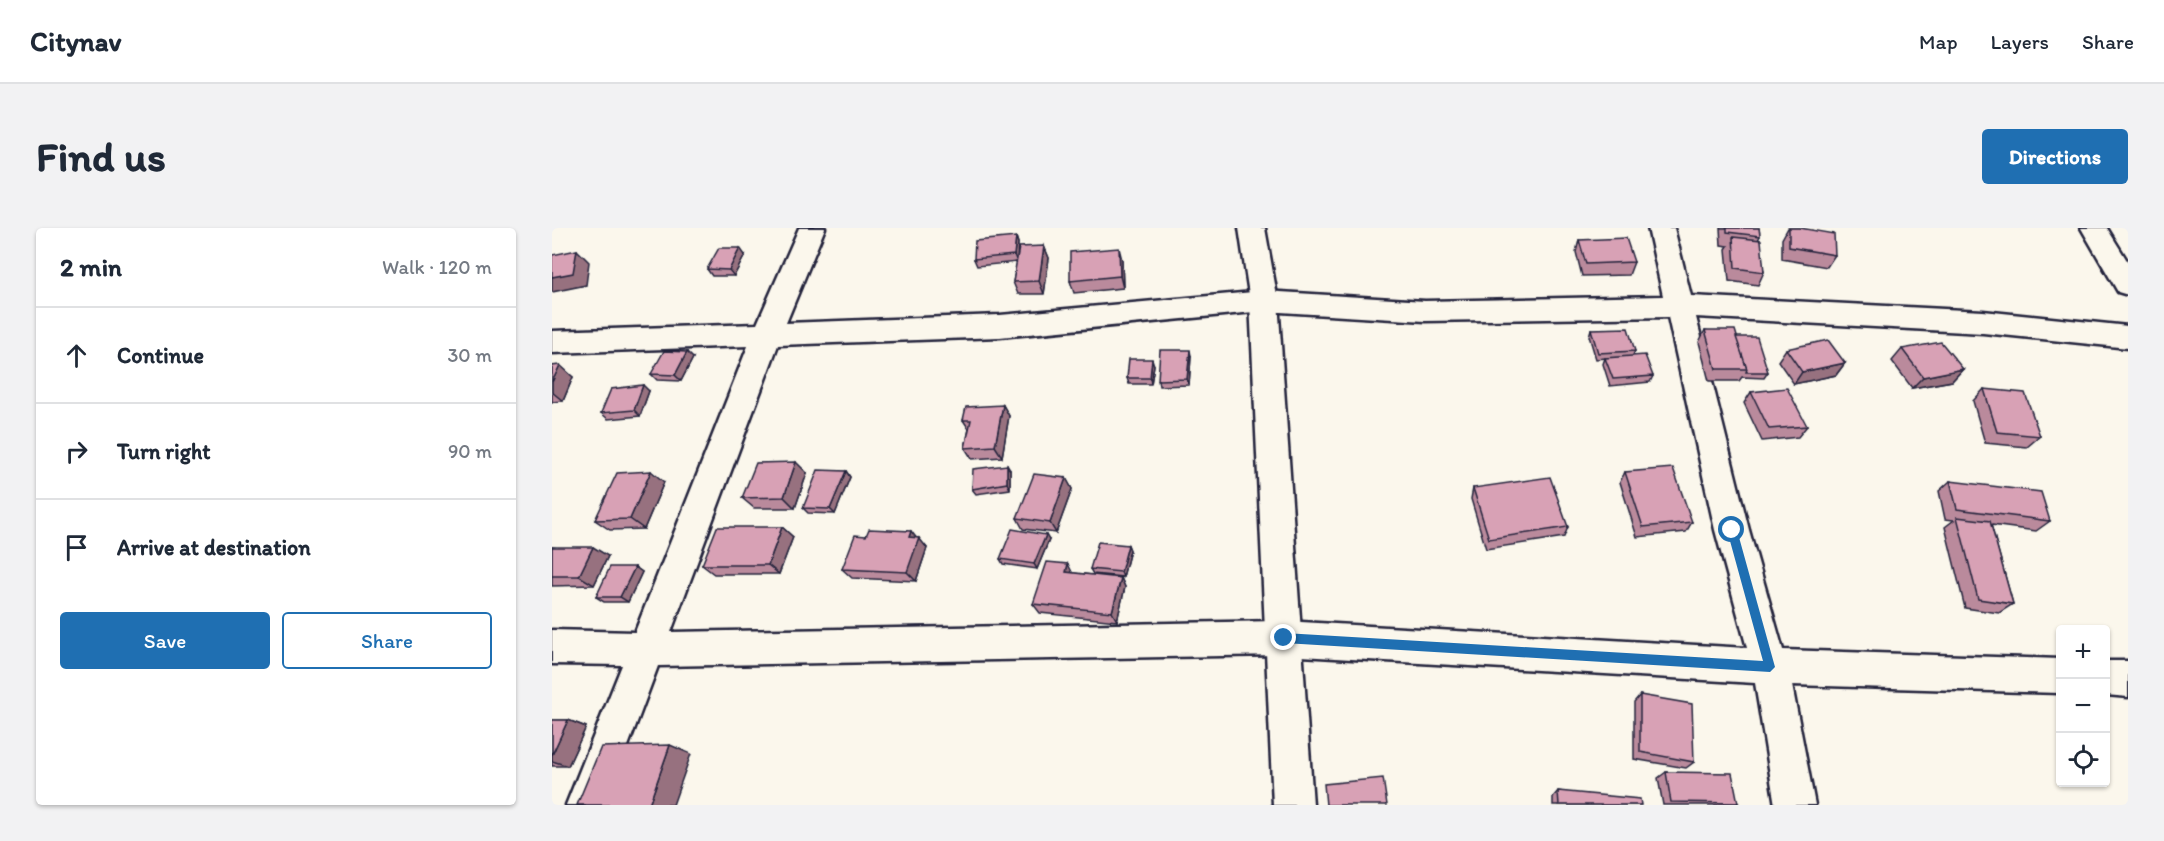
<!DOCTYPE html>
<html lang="en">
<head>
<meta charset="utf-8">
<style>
  :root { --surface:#fff; --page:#f2f2f3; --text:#1f2937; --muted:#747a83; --line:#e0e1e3; --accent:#1f6fb2 }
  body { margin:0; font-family:Itim,sans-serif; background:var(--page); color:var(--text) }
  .controls { position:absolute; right:18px; bottom:18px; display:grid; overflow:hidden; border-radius:6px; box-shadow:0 2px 4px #0004 }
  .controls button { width:54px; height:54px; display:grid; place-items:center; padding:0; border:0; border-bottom:2px solid var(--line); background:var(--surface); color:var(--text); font:30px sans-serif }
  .stop { position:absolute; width:18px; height:18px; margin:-14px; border:4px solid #1f6fb2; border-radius:50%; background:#fff }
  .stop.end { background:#1f6fb2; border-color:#fff; box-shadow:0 2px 6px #0008 }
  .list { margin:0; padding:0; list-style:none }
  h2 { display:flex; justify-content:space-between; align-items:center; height:78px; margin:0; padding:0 24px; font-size:26px }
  h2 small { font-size:20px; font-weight:400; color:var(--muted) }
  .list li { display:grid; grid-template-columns:39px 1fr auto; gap:18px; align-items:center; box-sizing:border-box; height:96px; padding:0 24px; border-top:2px solid var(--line) }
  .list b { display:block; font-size:22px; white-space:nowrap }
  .list em { font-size:20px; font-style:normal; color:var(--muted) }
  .actions { display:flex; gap:12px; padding:18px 24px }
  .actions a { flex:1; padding:14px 0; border:2px solid var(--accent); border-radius:6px; text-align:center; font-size:21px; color:var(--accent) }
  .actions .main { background:var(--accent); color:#fff }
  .icon { flex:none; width:33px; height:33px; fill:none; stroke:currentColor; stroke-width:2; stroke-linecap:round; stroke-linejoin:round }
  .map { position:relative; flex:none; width:1576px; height:577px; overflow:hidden; border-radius:6px }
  header { display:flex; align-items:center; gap:36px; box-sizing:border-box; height:84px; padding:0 30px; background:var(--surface); border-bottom:2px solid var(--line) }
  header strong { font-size:28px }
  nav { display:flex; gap:33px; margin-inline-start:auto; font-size:21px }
  .intro { display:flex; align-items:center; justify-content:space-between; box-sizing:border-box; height:144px; padding:0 36px }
  h1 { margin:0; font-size:42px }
  .button { padding:15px 27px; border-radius:6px; background:var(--accent); color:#fff; font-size:21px; font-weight:700 }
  main { display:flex; gap:36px; padding:0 36px }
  aside { flex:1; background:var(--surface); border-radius:6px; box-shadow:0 2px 4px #0004 }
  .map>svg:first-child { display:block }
</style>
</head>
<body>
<header>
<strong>Citynav</strong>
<nav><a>Map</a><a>Layers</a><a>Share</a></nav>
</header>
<div class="intro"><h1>Find us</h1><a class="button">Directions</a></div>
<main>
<aside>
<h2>2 min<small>Walk · 120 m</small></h2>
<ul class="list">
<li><svg class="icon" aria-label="ahead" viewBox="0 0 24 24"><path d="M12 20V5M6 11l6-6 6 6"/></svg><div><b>Continue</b></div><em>30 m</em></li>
<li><svg class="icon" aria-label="right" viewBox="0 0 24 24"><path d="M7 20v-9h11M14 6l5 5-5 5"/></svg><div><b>Turn right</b></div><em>90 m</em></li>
<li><svg class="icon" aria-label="arrive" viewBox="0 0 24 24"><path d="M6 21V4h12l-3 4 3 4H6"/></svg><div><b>Arrive at destination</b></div></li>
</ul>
<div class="actions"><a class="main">Save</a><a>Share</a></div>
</aside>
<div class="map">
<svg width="1576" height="577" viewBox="0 0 1576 577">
  <rect width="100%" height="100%" fill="#fbf7ec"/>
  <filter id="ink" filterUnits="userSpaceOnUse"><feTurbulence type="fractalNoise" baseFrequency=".0167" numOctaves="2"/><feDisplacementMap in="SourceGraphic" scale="12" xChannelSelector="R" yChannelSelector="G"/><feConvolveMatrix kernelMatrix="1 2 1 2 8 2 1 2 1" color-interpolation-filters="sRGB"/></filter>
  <g filter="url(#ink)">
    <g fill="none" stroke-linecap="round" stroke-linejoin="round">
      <defs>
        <g id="minor">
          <path d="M 247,0 L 273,0 L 234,95 L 448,87 L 712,63 L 873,73 L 1111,68 L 1096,0 L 1122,0 L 1139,68 L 1431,83 L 1576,98 L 1576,120 L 1431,105 L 1144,89 L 1197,302 L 1231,422 L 1508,431 L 1508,465 L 1240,457 L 1263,577 L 1223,577 L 1203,455 L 732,427 L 106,438 L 54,577 L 14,577 L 70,437 L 0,436 L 0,402 L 83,404 L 196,118 L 0,125 L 0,103 L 205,96 ZM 712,83 L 873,93 L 1116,89 L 1163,302 L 1195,420 L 732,393 L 119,404 L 226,117 L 448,109 Z"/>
          <path d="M 1529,0 L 1555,0 L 1576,34 L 1576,67 L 1566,64 Z"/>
          <path d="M 1554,433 L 1576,433 L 1576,469 L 1554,467 Z"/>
        </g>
        <path id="major" d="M 687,0 L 713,0 L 726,73 L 761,577 L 721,577 L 698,73 Z"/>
      </defs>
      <use href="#minor" stroke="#22223b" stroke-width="5"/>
      <use href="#major" stroke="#22223b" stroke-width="5"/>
      <use href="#minor" fill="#fbf7ec" fill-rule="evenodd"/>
      <use href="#major" fill="#fbf7ec" fill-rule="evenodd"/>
    </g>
    <g fill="#ba8a9c" stroke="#22223b" stroke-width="1.5">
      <path d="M 1168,0 L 1207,0 L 1208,8 L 1206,12 L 1212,44 L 1206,57 L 1177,53 L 1174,21 L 1176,18 L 1169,17 Z"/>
      <path d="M 1236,0 L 1248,0 L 1283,27 L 1275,39 L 1230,31 L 1230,11 Z"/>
      <path d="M 464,9 L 466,15 L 465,29 L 492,18 L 497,30 L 492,66 L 466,66 L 461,54 L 465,34 L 425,38 L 422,31 Z"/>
      <path d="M 1027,12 L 1082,34 L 1077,47 L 1030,48 L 1024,24 Z"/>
      <path d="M 193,27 L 182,48 L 160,48 L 155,41 Z"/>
      <path d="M 570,32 L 571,60 L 522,65 L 518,53 Z"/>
      <path d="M 1039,101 L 1083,123 L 1081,127 L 1101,148 L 1098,154 L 1058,158 L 1051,136 L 1053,130 L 1044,131 L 1037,108 Z"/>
      <path d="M 1153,102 L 1184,109 L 1216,144 L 1212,150 L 1190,149 L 1187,153 L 1157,153 L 1147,114 Z"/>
      <path d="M 1234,121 L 1293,135 L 1284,147 L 1242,156 L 1226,133 Z"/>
      <path d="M 1350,121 L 1411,141 L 1400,153 L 1360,160 L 1340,133 Z"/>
      <path d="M 639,128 L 637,157 L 607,158 L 606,152 Z"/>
      <path d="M 141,130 L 129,153 L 105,152 L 99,146 Z"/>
      <path d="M 602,137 L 599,156 L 577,156 L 575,150 Z"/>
      <path d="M 0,138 L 21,149 L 11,173 L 0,174 Z"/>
      <path d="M 1432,161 L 1488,208 L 1475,219 L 1433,215 L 1421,173 Z"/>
      <path d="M 97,163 L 88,188 L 56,191 L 49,185 Z"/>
      <path d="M 1199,164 L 1255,198 L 1246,209 L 1210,213 L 1192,175 Z"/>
      <path d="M 451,177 L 457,188 L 450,229 L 420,231 L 413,220 L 417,201 L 411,192 Z"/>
      <path d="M 458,242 L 458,261 L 424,266 L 420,261 Z"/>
      <path d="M 294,243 L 298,249 L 283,286 L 256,285 L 251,280 Z"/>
      <path d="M 1073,244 L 1140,294 L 1134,304 L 1085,309 L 1068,254 Z"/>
      <path d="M 255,245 L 243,280 L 202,280 L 190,270 Z"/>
      <path d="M 514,250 L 520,261 L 504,305 L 471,301 L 465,290 Z"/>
      <path d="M 1398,253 L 1498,293 L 1484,303 L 1439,297 L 1461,376 L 1447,385 L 1413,380 L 1393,299 L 1402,292 L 1393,291 L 1387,263 Z"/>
      <path d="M 112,254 L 92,301 L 58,302 L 43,292 Z"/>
      <path d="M 921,260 L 1016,299 L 1012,309 L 934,321 L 919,271 Z"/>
      <path d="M 230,299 L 241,309 L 227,346 L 162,346 L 150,337 Z"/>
      <path d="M 314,308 L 364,310 L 375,320 L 364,353 L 300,350 L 290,341 Z"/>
      <path d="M 497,312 L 485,341 L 451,336 L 448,331 Z"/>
      <path d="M 576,317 L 578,322 L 571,349 L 541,346 L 538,341 Z"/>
      <path d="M 0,319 L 56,328 L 42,357 L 0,358 Z"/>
      <path d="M 83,339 L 90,344 L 76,374 L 52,374 L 44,369 Z"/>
      <path d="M 521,345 L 569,350 L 573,359 L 565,393 L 488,385 L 481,376 Z"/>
      <path d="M 1088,467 L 1142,534 L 1134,540 L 1082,531 L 1082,474 Z"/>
      <path d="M 0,492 L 16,492 L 34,499 L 16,538 L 0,538 Z"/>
      <path d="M 1114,544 L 1186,575 L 1182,577 L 1111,577 L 1106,550 Z"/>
      <path d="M 1006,563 L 1089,577 L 1001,577 L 1001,569 Z"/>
    </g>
    <g fill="#97717f" stroke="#22223b" stroke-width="1.5">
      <path d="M 464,9 L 466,15 L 465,34 L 462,27 Z"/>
      <path d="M 492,18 L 497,30 L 492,66 L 487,53 Z"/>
      <path d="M 188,20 L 193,27 L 182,48 L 177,42 Z"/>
      <path d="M 567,20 L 570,32 L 571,60 L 568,48 Z"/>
      <path d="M 25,22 L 37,34 L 34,57 L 0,64 L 0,49 Z"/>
      <path d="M 638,122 L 639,128 L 637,157 L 635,151 Z"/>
      <path d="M 135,124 L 141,130 L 129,153 L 123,147 Z"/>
      <path d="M 600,131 L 602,137 L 599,156 L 598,150 Z"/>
      <path d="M 1293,135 L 1284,147 L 1242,156 L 1250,144 Z"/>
      <path d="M 8,137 L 21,149 L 11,173 L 0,164 L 0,154 Z"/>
      <path d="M 1411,141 L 1400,153 L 1360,160 L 1371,149 Z"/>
      <path d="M 91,157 L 97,163 L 88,188 L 82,182 Z"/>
      <path d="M 451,177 L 457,188 L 450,229 L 443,218 Z"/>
      <path d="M 244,234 L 255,245 L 243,280 L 232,269 Z"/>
      <path d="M 455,237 L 458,242 L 458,261 L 455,255 Z"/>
      <path d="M 99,243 L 112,254 L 92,301 L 78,291 Z"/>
      <path d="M 294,243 L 298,249 L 283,286 L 278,281 Z"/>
      <path d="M 514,250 L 520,261 L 504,305 L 498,295 Z"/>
      <path d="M 230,299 L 241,309 L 227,346 L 216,337 Z"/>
      <path d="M 359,303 L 366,312 L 367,310 L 375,320 L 364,353 L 355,344 L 357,309 Z"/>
      <path d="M 494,307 L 497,312 L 485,341 L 482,336 Z"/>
      <path d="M 576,317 L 578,322 L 571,349 L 569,344 Z"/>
      <path d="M 41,319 L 56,328 L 42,357 L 27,348 Z"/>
      <path d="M 516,336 L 521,346 L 514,344 Z"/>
      <path d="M 83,339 L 90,344 L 76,374 L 68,369 Z"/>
      <path d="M 569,350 L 573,359 L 565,393 L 560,384 Z"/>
      <path d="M 16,492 L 34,499 L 16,538 L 0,533 L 0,527 Z"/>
      <path d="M 118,517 L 139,526 L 121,577 L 97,577 Z"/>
    </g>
    <g fill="#d8a1b5" stroke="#22223b" stroke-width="1.5">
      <path d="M 1175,0 L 1207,0 L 1208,8 L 1175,4 Z"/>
      <path d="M 1237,0 L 1248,0 L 1282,6 L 1283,27 L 1237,19 Z"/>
      <path d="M 464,9 L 462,27 L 422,31 L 423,13 Z"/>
      <path d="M 1181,9 L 1209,12 L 1212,44 L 1183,40 Z"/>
      <path d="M 1074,10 L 1082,34 L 1034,36 L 1027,12 Z"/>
      <path d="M 492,18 L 487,53 L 461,54 L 467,19 Z"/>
      <path d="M 167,20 L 188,20 L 177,42 L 155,41 Z"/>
      <path d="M 567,20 L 568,48 L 518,53 L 518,24 Z"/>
      <path d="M 25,22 L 21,45 L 0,49 L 0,27 Z"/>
      <path d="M 1076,100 L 1083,123 L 1046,125 L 1039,101 Z"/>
      <path d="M 1153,102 L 1183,102 L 1195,141 L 1164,141 Z"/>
      <path d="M 1184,109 L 1205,109 L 1216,144 L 1194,144 L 1195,141 Z"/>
      <path d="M 1276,112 L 1293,135 L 1250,144 L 1234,121 Z"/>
      <path d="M 1389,114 L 1411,141 L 1371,149 L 1350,121 Z"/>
      <path d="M 608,122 L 638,122 L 635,151 L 606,152 Z"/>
      <path d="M 112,123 L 135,124 L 123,147 L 99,146 Z"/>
      <path d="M 1093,127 L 1101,148 L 1061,151 L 1053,130 Z"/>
      <path d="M 577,131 L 600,131 L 598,150 L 575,150 Z"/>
      <path d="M 8,137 L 0,154 L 0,138 Z"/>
      <path d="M 91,157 L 82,182 L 49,185 L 59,161 Z"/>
      <path d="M 1235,160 L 1255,198 L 1217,201 L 1199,164 Z"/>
      <path d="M 1432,161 L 1473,165 L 1488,208 L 1445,204 Z"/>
      <path d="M 451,177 L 443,218 L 413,220 L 419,192 L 411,192 L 414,179 Z"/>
      <path d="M 244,234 L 232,269 L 190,270 L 204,235 Z"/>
      <path d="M 455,237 L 455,255 L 420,261 L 421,241 Z"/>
      <path d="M 1121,240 L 1140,294 L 1091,299 L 1073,244 Z"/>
      <path d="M 266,242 L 294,243 L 278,281 L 251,280 Z"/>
      <path d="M 99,243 L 78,291 L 43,292 L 65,245 Z"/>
      <path d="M 482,246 L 514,250 L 498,295 L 465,290 Z"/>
      <path d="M 998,249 L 1016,299 L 937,311 L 921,260 Z"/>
      <path d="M 1398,253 L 1489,264 L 1498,293 L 1405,281 Z"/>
      <path d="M 1405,289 L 1438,293 L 1461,376 L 1426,371 Z"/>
      <path d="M 165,299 L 230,299 L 216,337 L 150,337 Z"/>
      <path d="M 317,301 L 359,303 L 357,309 L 367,310 L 355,344 L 290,341 L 303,307 L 314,308 Z"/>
      <path d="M 460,301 L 494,307 L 482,336 L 448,331 Z"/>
      <path d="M 546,314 L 576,317 L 569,344 L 538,341 Z"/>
      <path d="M 0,319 L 41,319 L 27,348 L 0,348 Z"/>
      <path d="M 495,334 L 516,336 L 514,344 L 569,350 L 560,384 L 481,376 Z"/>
      <path d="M 58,339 L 83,339 L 68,369 L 44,369 Z"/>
      <path d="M 1088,467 L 1140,476 L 1142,534 L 1088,524 Z"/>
      <path d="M 0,492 L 16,492 L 0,527 Z"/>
      <path d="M 118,517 L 97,577 L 25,577 L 49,519 Z"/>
      <path d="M 1114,544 L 1180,545 L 1186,575 L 1119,574 Z"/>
      <path d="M 831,550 L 835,577 L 774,577 L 772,556 Z"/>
      <path d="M 1006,563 L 1088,571 L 1089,577 L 1007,577 Z"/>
    </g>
  </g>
  <path fill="#1f6fb2" d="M 1180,297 L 1185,302 L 1223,439 L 1218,444 L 732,415 L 727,410 L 732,405 L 1211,433 L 1175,302 Z"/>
</svg>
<div class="controls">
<button>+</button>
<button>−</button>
<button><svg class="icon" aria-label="locate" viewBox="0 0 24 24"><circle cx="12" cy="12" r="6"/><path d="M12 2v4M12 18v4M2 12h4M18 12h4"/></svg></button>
</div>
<div class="stop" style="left:1180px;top:302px"></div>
<div class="stop end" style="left:732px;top:410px"></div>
</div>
</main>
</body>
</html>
